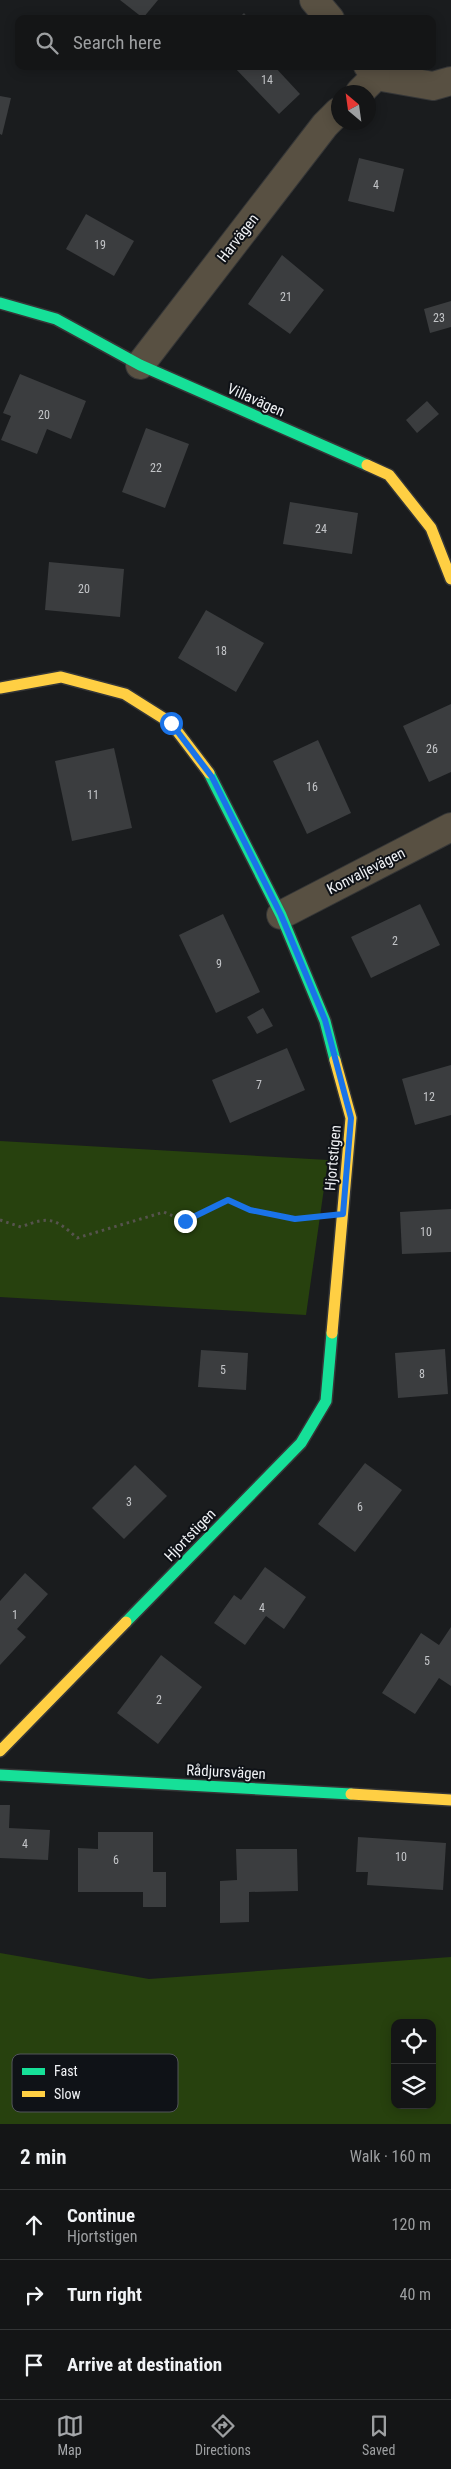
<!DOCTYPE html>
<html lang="en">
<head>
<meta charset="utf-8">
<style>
  :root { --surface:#141516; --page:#212223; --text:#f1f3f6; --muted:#9d9fa1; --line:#333435; --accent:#a5a7aa }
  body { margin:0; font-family:"Roboto Condensed",sans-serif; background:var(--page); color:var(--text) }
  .controls { position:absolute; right:15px; bottom:15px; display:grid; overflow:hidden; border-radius:10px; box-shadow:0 2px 12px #0003 }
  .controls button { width:45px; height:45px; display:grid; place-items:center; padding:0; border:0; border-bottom:1px solid var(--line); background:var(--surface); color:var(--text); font:25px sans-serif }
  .compass { position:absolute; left:331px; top:85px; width:45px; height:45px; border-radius:50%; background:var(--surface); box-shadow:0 2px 12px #0003; rotate:331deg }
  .stop { position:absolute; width:15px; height:15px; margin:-11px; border:4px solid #1a73e8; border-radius:50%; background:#fff }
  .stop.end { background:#1a73e8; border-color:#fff; box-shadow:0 1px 5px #0008 }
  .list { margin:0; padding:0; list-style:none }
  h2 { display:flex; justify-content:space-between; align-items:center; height:65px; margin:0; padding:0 20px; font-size:21px }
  h2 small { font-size:16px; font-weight:400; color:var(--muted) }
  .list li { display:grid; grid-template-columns:32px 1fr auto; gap:15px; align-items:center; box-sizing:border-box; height:70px; padding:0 20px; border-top:1px solid var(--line) }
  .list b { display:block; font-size:19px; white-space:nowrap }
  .list p { margin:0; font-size:16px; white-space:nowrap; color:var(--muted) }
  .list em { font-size:16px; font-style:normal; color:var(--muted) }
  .icon { flex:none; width:28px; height:28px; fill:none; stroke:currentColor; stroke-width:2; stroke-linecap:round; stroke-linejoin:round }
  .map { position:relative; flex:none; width:451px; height:2124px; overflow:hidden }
  .search { position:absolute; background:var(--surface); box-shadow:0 2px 12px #0003; left:15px; right:15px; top:15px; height:55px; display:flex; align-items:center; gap:12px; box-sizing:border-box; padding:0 18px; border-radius:10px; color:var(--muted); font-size:19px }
  .sheet { height:275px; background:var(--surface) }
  nav { display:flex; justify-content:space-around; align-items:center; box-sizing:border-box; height:70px; border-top:1px solid var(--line); background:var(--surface); font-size:14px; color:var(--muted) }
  nav a { display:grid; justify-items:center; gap:2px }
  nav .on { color:var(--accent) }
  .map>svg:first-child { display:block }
</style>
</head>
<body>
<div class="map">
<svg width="451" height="2124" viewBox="0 0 451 2124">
  <rect width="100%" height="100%" fill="#1a1c1e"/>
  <g fill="#27410e" fill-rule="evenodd">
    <path d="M 0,1141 L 328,1160 L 306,1315 L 0,1297 Z"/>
    <path d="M 0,1953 L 149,1979 L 451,1957 L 451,2124 L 0,2124 ZM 395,2023 L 432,2023 L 432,2105 L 395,2105 Z"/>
  </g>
  <g fill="#3b3d3f">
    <path d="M 120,0 L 158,0 L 143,18 Z"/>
    <path d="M 244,13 L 249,19 L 238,19 Z"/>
    <path d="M 233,66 L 274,66 L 300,94 L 279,114 Z"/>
    <path d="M 0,96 L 11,98 L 2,135 L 0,134 Z"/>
    <path d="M 359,158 L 404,169 L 394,212 L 348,201 Z"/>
    <path d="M 86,214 L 134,241 L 114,276 L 66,249 Z"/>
    <path d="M 282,255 L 324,290 L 290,334 L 248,304 Z"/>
    <path d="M 451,301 L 451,327 L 430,333 L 424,309 Z"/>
    <path d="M 20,374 L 86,401 L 71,439 L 47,429 L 37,454 L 1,440 L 11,416 L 3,413 Z"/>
    <path d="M 427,401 L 439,414 L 417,433 L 406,420 Z"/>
    <path d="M 146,428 L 189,444 L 165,508 L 122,492 Z"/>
    <path d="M 290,502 L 358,513 L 352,554 L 283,544 Z"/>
    <path d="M 49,562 L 124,569 L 120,617 L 45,610 Z"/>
    <path d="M 206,610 L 264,643 L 236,692 L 178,658 Z"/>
    <path d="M 451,704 L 451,772 L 429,782 L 403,726 Z"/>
    <path d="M 318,740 L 351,813 L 307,834 L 273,761 Z"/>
    <path d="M 114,748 L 132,828 L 72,841 L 55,761 Z"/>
    <path d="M 420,904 L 440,945 L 371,978 L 351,937 Z"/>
    <path d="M 223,914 L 260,992 L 216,1013 L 179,935 Z"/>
    <path d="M 263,1008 L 273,1026 L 257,1034 L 247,1017 Z"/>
    <path d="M 287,1048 L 305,1090 L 230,1123 L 212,1080 Z"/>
    <path d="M 451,1065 L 451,1115 L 415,1125 L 402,1079 Z"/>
    <path d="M 451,1209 L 451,1252 L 402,1254 L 400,1212 Z"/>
    <path d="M 445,1349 L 448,1394 L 398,1398 L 395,1353 Z"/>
    <path d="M 201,1350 L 248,1353 L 246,1390 L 198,1387 Z"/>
    <path d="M 365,1463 L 402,1490 L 355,1552 L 318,1524 Z"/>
    <path d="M 135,1465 L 167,1496 L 124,1539 L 92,1508 Z"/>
    <path d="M 265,1567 L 306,1597 L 284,1629 L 266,1616 L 245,1645 L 214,1623 L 234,1595 L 241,1600 Z"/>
    <path d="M 25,1573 L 48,1594 L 17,1629 L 26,1637 L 0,1665 L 0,1601 Z"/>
    <path d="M 451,1627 L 451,1686 L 439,1678 L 415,1714 L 382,1693 L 421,1633 L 439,1645 Z"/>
    <path d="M 161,1655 L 202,1687 L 158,1744 L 117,1713 Z"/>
    <path d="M 0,1805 L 10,1805 L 9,1828 L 50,1830 L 48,1860 L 0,1858 Z"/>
    <path d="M 98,1832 L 153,1832 L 153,1872 L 166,1872 L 166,1907 L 143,1907 L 143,1892 L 78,1892 L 78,1848 L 98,1849 Z"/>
    <path d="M 358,1837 L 446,1843 L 443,1890 L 367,1885 L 368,1872 L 356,1872 Z"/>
    <path d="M 236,1849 L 297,1849 L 298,1891 L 249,1892 L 249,1922 L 220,1923 L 220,1881 L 237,1880 Z"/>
  </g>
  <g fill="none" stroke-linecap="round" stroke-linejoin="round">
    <defs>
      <g id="street">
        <path d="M 314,0 L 330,19"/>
        <path d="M 368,66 L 376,76 L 433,86 L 451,81"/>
        <path d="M 360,92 L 376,76"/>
        <path d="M 140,365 L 325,125 L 338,112"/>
        <path d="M 281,915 L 451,827"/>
      </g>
      <g id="fast">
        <path d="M 0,303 L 56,319 L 140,365 L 367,465"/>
        <path d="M 209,773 L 281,915 L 325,1021 L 335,1060"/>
        <path d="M 126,1622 L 301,1443 L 326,1401 L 332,1333"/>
        <path d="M 0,1775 L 351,1794"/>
      </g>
      <g id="slow">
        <path d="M 367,465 L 389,475 L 431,528 L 451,579"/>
        <path d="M 0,688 L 61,677 L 125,694 L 171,723 L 209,773"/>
        <path d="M 332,1333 L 351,1118 L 335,1060"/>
        <path d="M 0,1751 L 126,1622"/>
        <path d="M 351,1794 L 451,1800"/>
      </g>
    </defs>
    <use href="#street" stroke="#353637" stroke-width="30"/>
    <use href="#fast" stroke="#353637" stroke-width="14"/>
    <use href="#slow" stroke="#353637" stroke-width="14"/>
    <path stroke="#56534d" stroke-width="3" stroke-dasharray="2.5 4" stroke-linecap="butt" d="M 0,1220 L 21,1227 C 49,1216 55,1218 77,1238 L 164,1212 L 185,1221 L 228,1200 C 254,1211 283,1221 312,1217"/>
    <use href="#street" stroke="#585042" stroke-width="28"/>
    <use href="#fast" stroke="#16e098" stroke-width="11"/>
    <use href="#slow" stroke="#ffcf43" stroke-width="11"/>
  </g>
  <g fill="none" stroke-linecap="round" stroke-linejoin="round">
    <path stroke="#1a73e8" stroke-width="6" d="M 171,723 L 212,777 L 281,915 L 325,1020 L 351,1118 L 343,1214 L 295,1219 L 250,1210 L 228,1200 L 185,1221"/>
  </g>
  <g text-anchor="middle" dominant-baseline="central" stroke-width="4" stroke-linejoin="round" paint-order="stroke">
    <g font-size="12" fill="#c3c5c8">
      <text x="267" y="80">14</text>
      <text x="376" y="185">4</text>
      <text x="100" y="245">19</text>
      <text x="286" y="297">21</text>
      <text x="439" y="318">23</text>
      <text x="44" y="415">20</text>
      <text x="156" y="468">22</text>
      <text x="321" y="529">24</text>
      <text x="84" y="589">20</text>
      <text x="221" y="651">18</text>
      <text x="432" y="749">26</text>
      <text x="312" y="787">16</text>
      <text x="93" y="795">11</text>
      <text x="395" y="941">2</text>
      <text x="219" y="964">9</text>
      <text x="259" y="1085">7</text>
      <text x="429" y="1097">12</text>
      <text x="426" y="1232">10</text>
      <text x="223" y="1370">5</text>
      <text x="422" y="1374">8</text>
      <text x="129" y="1502">3</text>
      <text x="360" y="1507">6</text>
      <text x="262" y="1608">4</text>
      <text x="15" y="1615">1</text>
      <text x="427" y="1661">5</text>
      <text x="159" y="1700">2</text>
      <text x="25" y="1844">4</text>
      <text x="401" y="1857">10</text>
      <text x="116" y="1860">6</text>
    </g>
    <g font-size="15" fill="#f0f2f5" stroke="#0f1217">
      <text transform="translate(238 238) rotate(-52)">Harvägen</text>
      <text transform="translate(256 400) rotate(24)">Villavägen</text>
      <text transform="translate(366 871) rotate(-27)">Konvaljevägen</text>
      <text transform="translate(333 1158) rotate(-85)">Hjortstigen</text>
      <text transform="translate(190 1535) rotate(-46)">Hjortstigen</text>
      <text transform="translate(226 1772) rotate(3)">Rådjursvägen</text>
    </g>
  </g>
  <rect x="12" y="2054" width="166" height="58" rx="8" fill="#0f1217" stroke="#52555a" stroke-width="1"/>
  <rect x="22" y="2068" width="23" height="7" fill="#16e098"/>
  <rect x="22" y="2091" width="23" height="6" fill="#ffcf43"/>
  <g font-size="14" fill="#f0f2f5">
    <text x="54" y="2076">Fast</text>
    <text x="54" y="2099">Slow</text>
  </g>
</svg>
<div class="controls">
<button><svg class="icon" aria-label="locate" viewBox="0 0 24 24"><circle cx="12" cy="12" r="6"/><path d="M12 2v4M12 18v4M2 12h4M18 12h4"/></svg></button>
<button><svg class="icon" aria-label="layers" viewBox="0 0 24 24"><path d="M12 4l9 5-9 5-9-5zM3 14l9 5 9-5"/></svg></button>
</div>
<svg class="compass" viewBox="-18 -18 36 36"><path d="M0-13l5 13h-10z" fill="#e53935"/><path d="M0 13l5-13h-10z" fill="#9d9fa1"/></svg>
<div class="stop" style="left:171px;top:723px"></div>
<div class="stop end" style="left:185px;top:1221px"></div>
<div class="search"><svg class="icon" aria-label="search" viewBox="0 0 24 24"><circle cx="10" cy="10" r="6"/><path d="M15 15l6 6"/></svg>Search here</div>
</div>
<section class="sheet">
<h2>2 min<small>Walk · 160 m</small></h2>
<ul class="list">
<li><svg class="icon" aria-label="ahead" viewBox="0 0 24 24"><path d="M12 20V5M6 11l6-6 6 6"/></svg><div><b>Continue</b><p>Hjortstigen</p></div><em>120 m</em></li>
<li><svg class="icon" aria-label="right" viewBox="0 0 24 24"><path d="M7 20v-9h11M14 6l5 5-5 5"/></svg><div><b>Turn right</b></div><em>40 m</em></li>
<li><svg class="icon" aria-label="arrive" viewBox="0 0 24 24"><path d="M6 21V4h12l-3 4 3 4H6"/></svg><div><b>Arrive at destination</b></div></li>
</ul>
</section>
<nav>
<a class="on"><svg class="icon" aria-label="map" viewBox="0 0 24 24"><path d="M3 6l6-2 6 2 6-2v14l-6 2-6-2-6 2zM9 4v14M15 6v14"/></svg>Map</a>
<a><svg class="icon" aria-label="directions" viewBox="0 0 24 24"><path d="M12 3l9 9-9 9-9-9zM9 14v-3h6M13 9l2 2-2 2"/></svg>Directions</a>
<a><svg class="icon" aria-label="saved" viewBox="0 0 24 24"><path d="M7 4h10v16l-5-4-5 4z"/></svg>Saved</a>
</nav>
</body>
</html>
